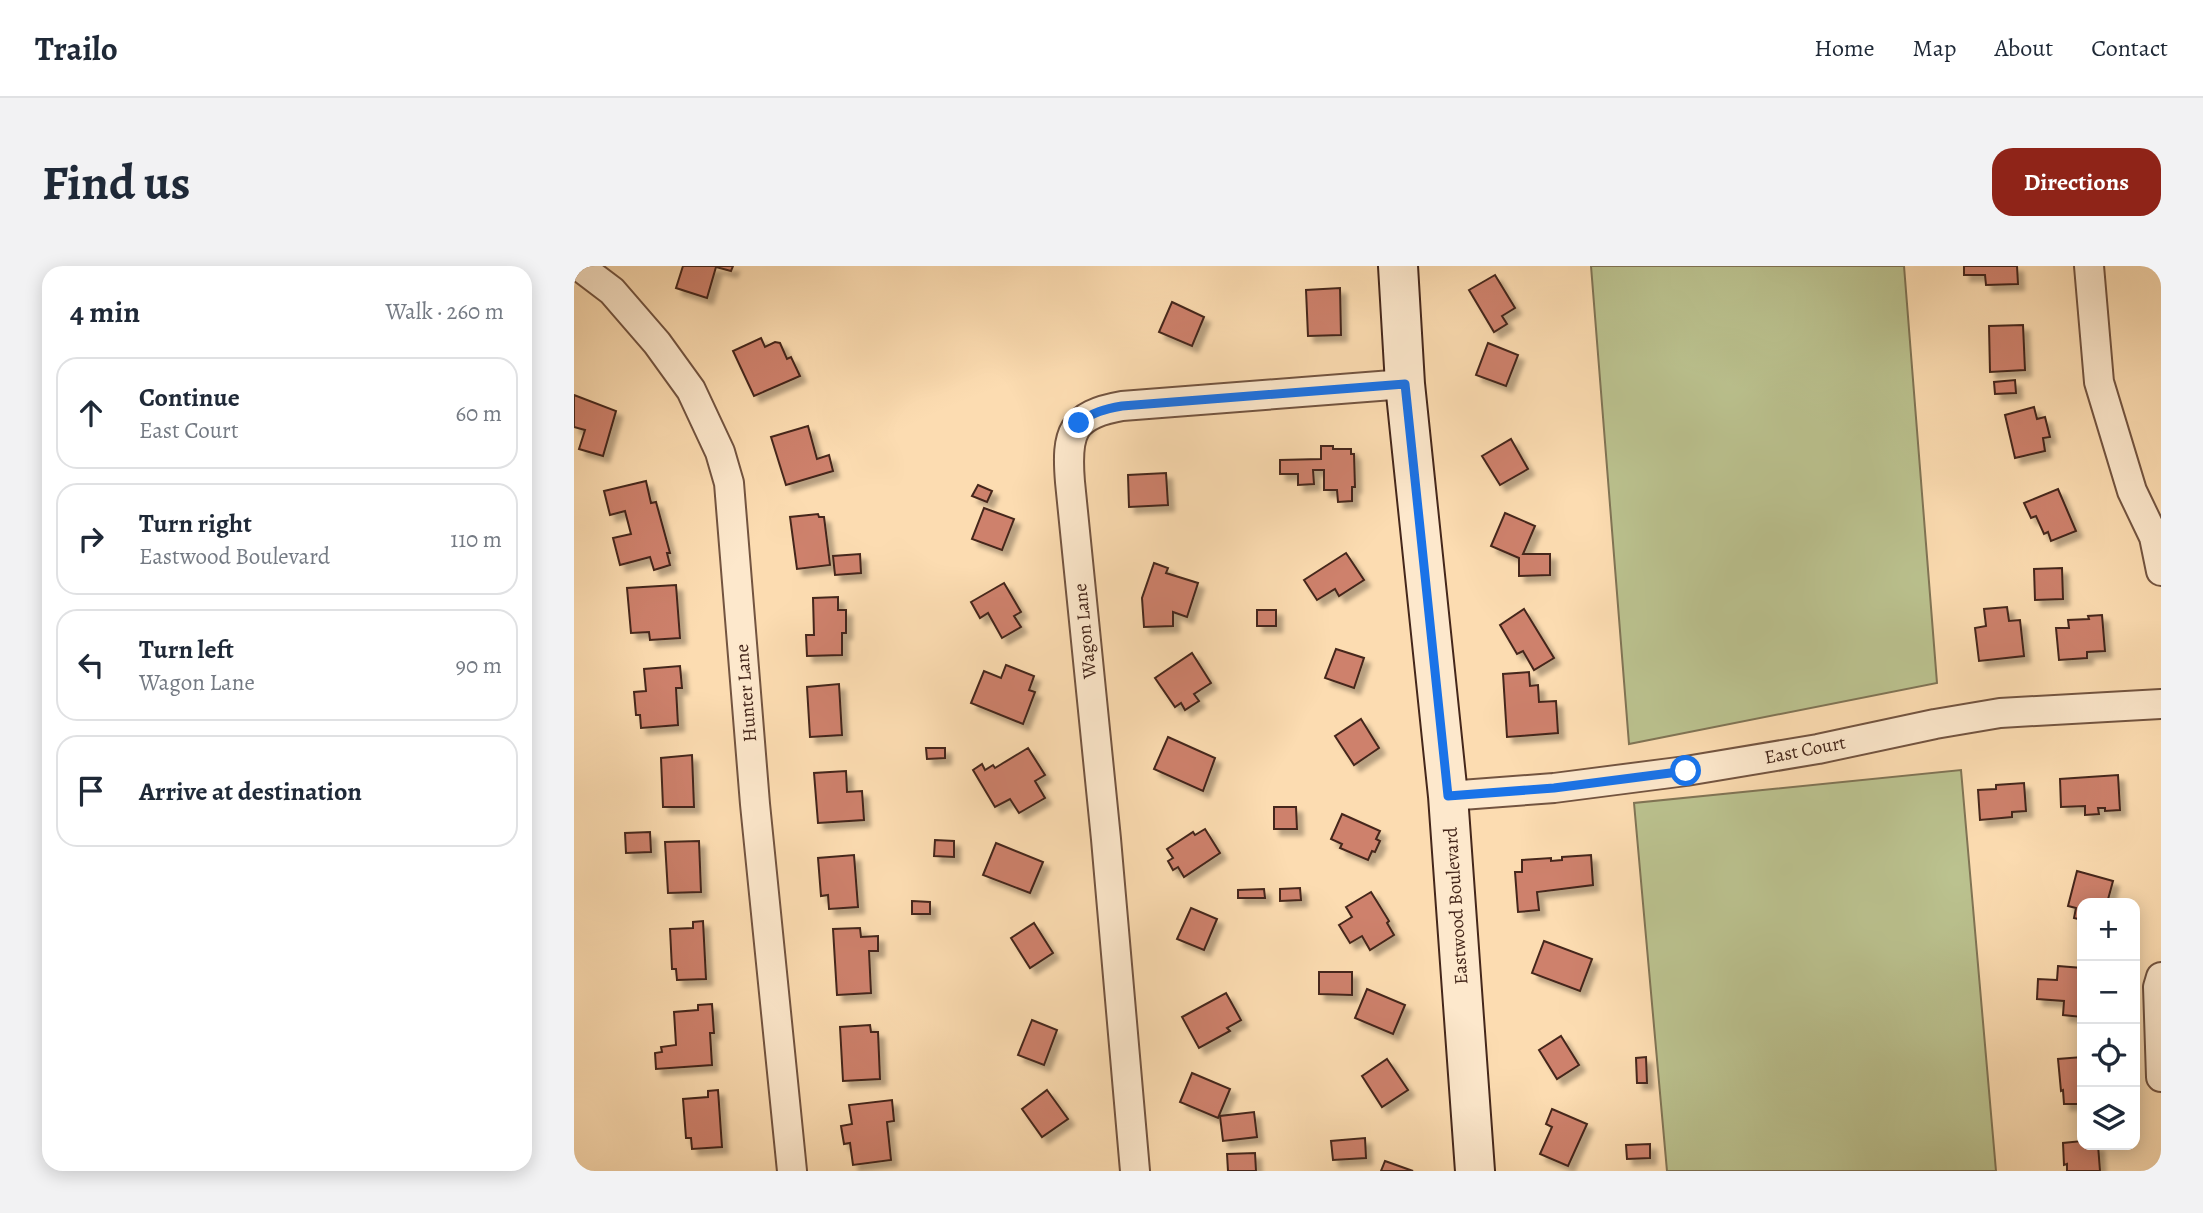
<!DOCTYPE html>
<html lang="en">
<head>
<meta charset="utf-8">
<style>
  :root { --surface:#fff; --page:#f2f2f3; --text:#1f2937; --muted:#747a83; --line:#e0e1e3; --accent:#8f2418 }
  body { margin:0; font-family:Alegreya,serif; background:var(--page); color:var(--text) }
  .controls { position:absolute; right:21px; bottom:21px; display:grid; overflow:hidden; border-radius:14px; box-shadow:0 4px 18px #0003 }
  .controls button { width:63px; height:63px; display:grid; place-items:center; padding:0; border:0; border-bottom:2px solid var(--line); background:var(--surface); color:var(--text); font:35px sans-serif }
  .stop { position:absolute; width:21px; height:21px; margin:-16px; border:5px solid #1a73e8; border-radius:50%; background:#fff }
  .stop.end { background:#1a73e8; border-color:#fff; box-shadow:0 2px 7px #0008 }
  .list { margin:0; padding:0; list-style:none }
  h2 { display:flex; justify-content:space-between; align-items:center; height:91px; margin:0; padding:0 28px; font-size:30px }
  h2 small { font-size:23px; font-weight:400; color:var(--muted) }
  .list li { display:grid; grid-template-columns:46px 1fr auto; gap:21px; align-items:center; box-sizing:border-box; height:112px; margin:0 14px 14px; padding:0 14px; border:2px solid var(--line); border-radius:21px }
  .list b { display:block; font-size:26px; white-space:nowrap }
  .list p { margin:0; font-size:23px; white-space:nowrap; color:var(--muted) }
  .list em { font-size:23px; font-style:normal; color:var(--muted) }
  .icon { flex:none; width:38px; height:38px; fill:none; stroke:currentColor; stroke-width:2; stroke-linecap:round; stroke-linejoin:round }
  .map { position:relative; flex:none; width:1587px; height:905px; overflow:hidden; border-radius:21px }
  header { display:flex; align-items:center; gap:42px; box-sizing:border-box; height:98px; padding:0 35px; background:var(--surface); border-bottom:2px solid var(--line) }
  header strong { font-size:33px }
  nav { display:flex; gap:38px; margin-inline-start:auto; font-size:24px }
  .intro { display:flex; align-items:center; justify-content:space-between; box-sizing:border-box; height:168px; padding:0 42px }
  h1 { margin:0; font-size:49px }
  .button { padding:18px 32px; border-radius:21px; background:var(--accent); color:#fff; font-size:24px; font-weight:700 }
  main { display:flex; gap:42px; padding:0 42px }
  aside { flex:1; background:var(--surface); border-radius:21px; box-shadow:0 4px 18px #0003 }
  .map>svg:first-child { display:block }
</style>
</head>
<body>
<header>
<strong>Trailo</strong>
<nav><a>Home</a><a>Map</a><a>About</a><a>Contact</a></nav>
</header>
<div class="intro"><h1>Find us</h1><a class="button">Directions</a></div>
<main>
<aside>
<h2>4 min<small>Walk · 260 m</small></h2>
<ul class="list">
<li><svg class="icon" aria-label="ahead" viewBox="0 0 24 24"><path d="M12 20V5M6 11l6-6 6 6"/></svg><div><b>Continue</b><p>East Court</p></div><em>60 m</em></li>
<li><svg class="icon" aria-label="right" viewBox="0 0 24 24"><path d="M7 20v-9h11M14 6l5 5-5 5"/></svg><div><b>Turn right</b><p>Eastwood Boulevard</p></div><em>110 m</em></li>
<li><svg class="icon" aria-label="left" viewBox="0 0 24 24"><path d="M17 20v-9H6M10 6l-5 5 5 5"/></svg><div><b>Turn left</b><p>Wagon Lane</p></div><em>90 m</em></li>
<li><svg class="icon" aria-label="arrive" viewBox="0 0 24 24"><path d="M6 21V4h12l-3 4 3 4H6"/></svg><div><b>Arrive at destination</b></div></li>
</ul>
</aside>
<div class="map">
<svg width="1587" height="905" viewBox="0 0 1587 905">
  <defs>
    <filter id="shadow"><feDropShadow dx="6" dy="6" stdDeviation="2" flood-color="#0004"/></filter>
  </defs>
  <rect width="100%" height="100%" fill="#fcdcb1"/>
  <filter id="stains"><feTurbulence type="fractalNoise" baseFrequency=".00286" numOctaves="4"/><feColorMatrix values="0 0 0 0 .2 0 0 0 0 .09 0 0 0 0 .02 0 0 0 .5 -.17"/></filter>
  <radialGradient id="worn" r=".72"><stop offset=".6" stop-color="#630" stop-opacity="0"/><stop offset="1" stop-color="#630" stop-opacity=".3"/></radialGradient>
  <g fill="#bbc28f" stroke="#807455" stroke-width="2">
    <path d="M 1017,0 L 1330,0 L 1363,417 L 1055,478 Z"/>
    <path d="M 1387,504 L 1422,905 L 1093,905 L 1060,537 Z"/>
  </g>
  <g fill="#ce816c" stroke="#45271b" stroke-width="2" filter="url(#shadow)">
    <path d="M 109,0 L 159,0 L 157,5 L 142,1 L 133,32 L 102,22 Z"/>
    <path d="M 1390,0 L 1443,0 L 1444,18 L 1412,19 L 1411,9 L 1390,9 Z"/>
    <path d="M 921,9 L 941,42 L 928,50 L 933,58 L 920,66 L 895,24 Z"/>
    <path d="M 766,22 L 767,69 L 734,70 L 732,24 Z"/>
    <path d="M 598,36 L 630,51 L 618,80 L 585,66 Z"/>
    <path d="M 1449,59 L 1451,104 L 1416,106 L 1415,60 Z"/>
    <path d="M 187,72 L 191,81 L 201,76 L 206,77 L 213,93 L 217,91 L 226,110 L 180,130 L 159,85 Z"/>
    <path d="M 914,77 L 944,89 L 932,120 L 902,109 Z"/>
    <path d="M 1441,114 L 1442,127 L 1421,128 L 1420,116 Z"/>
    <path d="M 0,129 L 42,145 L 29,190 L 5,183 L 11,164 L 0,161 Z"/>
    <path d="M 1460,141 L 1463,153 L 1471,151 L 1476,171 L 1469,172 L 1471,185 L 1441,192 L 1431,149 Z"/>
    <path d="M 234,160 L 243,193 L 255,189 L 259,205 L 212,219 L 197,171 Z"/>
    <path d="M 937,173 L 954,203 L 926,219 L 908,190 Z"/>
    <path d="M 747,180 L 759,180 L 759,183 L 777,183 L 777,188 L 780,188 L 781,221 L 778,221 L 778,235 L 764,236 L 763,224 L 750,224 L 750,204 L 739,204 L 740,218 L 724,219 L 724,208 L 706,208 L 706,194 L 747,193 Z"/>
    <path d="M 592,207 L 594,239 L 555,241 L 554,209 Z"/>
    <path d="M 72,215 L 77,237 L 82,236 L 96,287 L 93,287 L 96,299 L 80,304 L 76,291 L 46,299 L 39,272 L 57,268 L 51,245 L 36,249 L 30,225 Z"/>
    <path d="M 404,219 L 418,225 L 413,236 L 398,230 Z"/>
    <path d="M 1484,223 L 1502,265 L 1477,275 L 1474,266 L 1470,268 L 1462,250 L 1457,252 L 1450,237 Z"/>
    <path d="M 410,242 L 440,253 L 428,284 L 398,273 Z"/>
    <path d="M 931,247 L 961,260 L 949,288 L 976,288 L 976,309 L 945,310 L 945,292 L 917,280 Z"/>
    <path d="M 244,248 L 245,251 L 250,251 L 256,299 L 223,303 L 216,251 Z"/>
    <path d="M 772,287 L 790,314 L 765,330 L 761,323 L 743,334 L 730,314 Z"/>
    <path d="M 286,288 L 287,307 L 261,309 L 259,290 Z"/>
    <path d="M 580,297 L 594,302 L 592,307 L 624,317 L 613,351 L 599,346 L 599,360 L 570,361 L 568,332 Z"/>
    <path d="M 1488,302 L 1489,333 L 1461,334 L 1460,303 Z"/>
    <path d="M 430,317 L 447,346 L 440,350 L 447,361 L 428,372 L 414,347 L 406,352 L 397,336 Z"/>
    <path d="M 102,319 L 106,372 L 76,374 L 75,366 L 57,367 L 53,322 Z"/>
    <path d="M 264,331 L 264,344 L 272,344 L 272,367 L 268,367 L 268,389 L 233,390 L 232,369 L 240,369 L 239,332 Z"/>
    <path d="M 1433,341 L 1435,355 L 1446,354 L 1450,390 L 1405,395 L 1401,362 L 1412,360 L 1410,343 Z"/>
    <path d="M 950,343 L 980,392 L 960,404 L 949,385 L 943,388 L 926,359 Z"/>
    <rect x="683" y="344" width="19" height="16"/>
    <path d="M 1528,349 L 1531,385 L 1513,386 L 1513,392 L 1485,394 L 1482,362 L 1495,362 L 1494,354 L 1515,353 L 1514,350 Z"/>
    <path d="M 762,383 L 790,392 L 780,422 L 751,412 Z"/>
    <path d="M 618,387 L 637,417 L 620,428 L 625,435 L 611,444 L 607,437 L 601,441 L 581,412 Z"/>
    <path d="M 432,399 L 460,410 L 455,424 L 461,426 L 449,458 L 397,437 L 410,405 L 427,412 Z"/>
    <path d="M 106,400 L 108,422 L 102,422 L 104,459 L 67,462 L 66,449 L 62,449 L 60,426 L 72,425 L 70,403 Z"/>
    <path d="M 955,406 L 956,420 L 964,419 L 965,436 L 982,435 L 984,467 L 933,471 L 929,408 Z"/>
    <path d="M 265,418 L 268,469 L 236,471 L 233,421 Z"/>
    <path d="M 787,453 L 805,482 L 780,499 L 761,470 Z"/>
    <path d="M 594,471 L 641,492 L 629,525 L 580,503 Z"/>
    <path d="M 352,482 L 371,482 L 371,492 L 353,493 Z"/>
    <path d="M 454,482 L 471,509 L 461,515 L 471,532 L 445,547 L 436,533 L 421,541 L 399,504 L 408,498 L 411,504 L 419,499 L 421,502 Z"/>
    <path d="M 118,489 L 120,541 L 89,541 L 87,492 Z"/>
    <path d="M 272,505 L 273,526 L 288,525 L 290,554 L 244,557 L 240,507 Z"/>
    <path d="M 1544,509 L 1546,544 L 1531,545 L 1531,542 L 1524,542 L 1525,548 L 1511,549 L 1511,540 L 1487,541 L 1486,513 Z"/>
    <path d="M 1450,517 L 1452,545 L 1438,546 L 1438,551 L 1406,554 L 1404,524 L 1422,523 L 1422,519 Z"/>
    <path d="M 700,541 L 722,541 L 723,563 L 700,563 Z"/>
    <path d="M 768,548 L 806,565 L 802,573 L 806,575 L 801,586 L 798,585 L 794,594 L 766,582 L 768,578 L 757,573 Z"/>
    <path d="M 631,563 L 646,587 L 610,611 L 604,601 L 599,604 L 594,595 L 599,592 L 593,583 L 619,566 L 621,569 Z"/>
    <path d="M 76,566 L 77,586 L 52,587 L 51,567 Z"/>
    <path d="M 361,574 L 380,575 L 380,591 L 360,590 Z"/>
    <path d="M 125,575 L 127,626 L 94,627 L 91,576 Z"/>
    <path d="M 422,577 L 469,596 L 456,627 L 409,609 Z"/>
    <path d="M 280,589 L 284,641 L 255,643 L 254,629 L 247,630 L 244,592 Z"/>
    <path d="M 1017,589 L 1019,619 L 963,626 L 965,644 L 944,646 L 941,606 L 948,606 L 948,594 L 977,592 L 977,595 L 988,594 L 988,591 Z"/>
    <path d="M 1503,605 L 1539,615 L 1533,637 L 1508,637 L 1508,654 L 1500,652 L 1502,642 L 1494,640 Z"/>
    <path d="M 726,622 L 727,634 L 706,635 L 706,623 Z"/>
    <path d="M 690,623 L 691,632 L 664,632 L 664,624 Z"/>
    <path d="M 797,626 L 815,655 L 813,657 L 820,669 L 796,684 L 788,670 L 776,677 L 765,659 L 778,651 L 772,641 Z"/>
    <path d="M 338,635 L 356,636 L 356,648 L 338,648 Z"/>
    <path d="M 617,642 L 643,653 L 630,684 L 603,673 Z"/>
    <path d="M 129,655 L 132,713 L 103,714 L 102,703 L 98,703 L 96,663 L 119,662 L 119,656 Z"/>
    <path d="M 460,657 L 479,687 L 456,702 L 437,672 Z"/>
    <path d="M 286,662 L 287,671 L 304,670 L 304,685 L 295,685 L 297,727 L 263,729 L 259,663 Z"/>
    <path d="M 970,675 L 1018,693 L 1006,725 L 958,707 Z"/>
    <path d="M 1484,700 L 1508,702 L 1508,751 L 1489,749 L 1490,735 L 1463,733 L 1464,713 L 1483,714 Z"/>
    <path d="M 745,706 L 778,706 L 778,729 L 745,728 Z"/>
    <path d="M 793,723 L 831,739 L 819,768 L 781,752 Z"/>
    <path d="M 652,727 L 667,754 L 653,762 L 656,765 L 625,782 L 608,751 Z"/>
    <path d="M 138,738 L 140,767 L 136,767 L 138,799 L 82,803 L 81,787 L 88,786 L 87,781 L 102,779 L 100,746 L 124,744 L 124,739 Z"/>
    <path d="M 458,754 L 483,764 L 470,799 L 444,789 Z"/>
    <path d="M 296,759 L 297,766 L 304,766 L 306,813 L 269,815 L 266,761 Z"/>
    <path d="M 987,770 L 1005,799 L 983,813 L 965,784 Z"/>
    <path d="M 1072,791 L 1073,817 L 1063,817 L 1062,792 Z"/>
    <path d="M 1508,791 L 1508,838 L 1490,838 L 1489,824 L 1487,825 L 1484,793 Z"/>
    <path d="M 813,793 L 834,824 L 808,841 L 788,810 Z"/>
    <path d="M 618,807 L 656,823 L 644,852 L 606,836 Z"/>
    <path d="M 144,824 L 148,881 L 118,883 L 117,872 L 112,872 L 109,833 L 134,831 L 134,825 Z"/>
    <path d="M 473,824 L 494,853 L 468,871 L 448,843 Z"/>
    <path d="M 318,834 L 320,855 L 313,856 L 317,894 L 279,899 L 276,877 L 270,878 L 267,860 L 278,858 L 275,839 Z"/>
    <path d="M 978,843 L 1013,858 L 994,900 L 966,888 L 978,861 L 972,858 Z"/>
    <path d="M 680,846 L 683,871 L 649,875 L 646,850 Z"/>
    <path d="M 791,872 L 792,892 L 759,894 L 757,875 Z"/>
    <path d="M 1508,875 L 1508,879 L 1524,879 L 1526,905 L 1493,905 L 1493,898 L 1490,899 L 1489,877 Z"/>
    <path d="M 1076,878 L 1076,892 L 1053,893 L 1052,879 Z"/>
    <path d="M 681,887 L 682,905 L 654,905 L 653,888 Z"/>
    <path d="M 811,895 L 839,905 L 807,905 Z"/>
  </g>
  <g fill="none" stroke-linecap="round" stroke-linejoin="round">
    <defs>
      <g id="street">
        <path d="M 5,0 L 38,25 L 83,77 L 117,124 L 146,186 L 155,217 L 181,538 L 218,905"/>
        <path d="M 1515,0 L 1525,116 L 1558,225 L 1580,271 L 1587,305"/>
        <path d="M 874,530 L 980,522 L 1112,505 L 1244,483 L 1361,458 L 1426,447 L 1587,438"/>
        <path d="M 1587,711 L 1584,721 L 1587,811"/>
        <path d="M 561,905 L 532,573 L 496,216 C 492,167 497,149 548,140 L 831,118"/>
      </g>
      <path id="secondary" d="M 824,0 L 831,118 L 874,530 L 901,905"/>
    </defs>
    <use href="#street" stroke="#735440" stroke-width="32"/>
    <use href="#secondary" stroke="#45271b" stroke-width="42"/>
    <use href="#street" stroke="#fde8cc" stroke-width="28"/>
    <use href="#secondary" stroke="#fde8cc" stroke-width="38"/>
  </g>
  <g fill="none" stroke-linecap="round" stroke-linejoin="round">
    <path stroke="#1a73e8" stroke-width="9" d="M 505,157 C 519,146 531,143 548,140 L 831,118 L 874,530 L 980,522 L 1112,505"/>
  </g>
  <g text-anchor="middle" dominant-baseline="central" stroke-width="5" stroke-linejoin="round" paint-order="stroke">
    <g font-size="19" fill="#45271b" stroke="#fde8cc">
      <text transform="translate(511 365) rotate(-96)">Wagon Lane</text>
      <text transform="translate(172 427) rotate(-95)">Hunter Lane</text>
      <text transform="translate(1231 484) rotate(-11)">East Court</text>
      <text transform="translate(882 640) rotate(-94)">Eastwood Boulevard</text>
    </g>
  </g>
  <rect width="100%" height="100%" filter="url(#stains)"/>
  <rect width="100%" height="100%" fill="url(#worn)"/>
</svg>
<div class="controls">
<button>+</button>
<button>−</button>
<button><svg class="icon" aria-label="locate" viewBox="0 0 24 24"><circle cx="12" cy="12" r="6"/><path d="M12 2v4M12 18v4M2 12h4M18 12h4"/></svg></button>
<button><svg class="icon" aria-label="layers" viewBox="0 0 24 24"><path d="M12 4l9 5-9 5-9-5zM3 14l9 5 9-5"/></svg></button>
</div>
<div class="stop" style="left:1112px;top:505px"></div>
<div class="stop end" style="left:505px;top:157px"></div>
</div>
</main>
</body>
</html>
